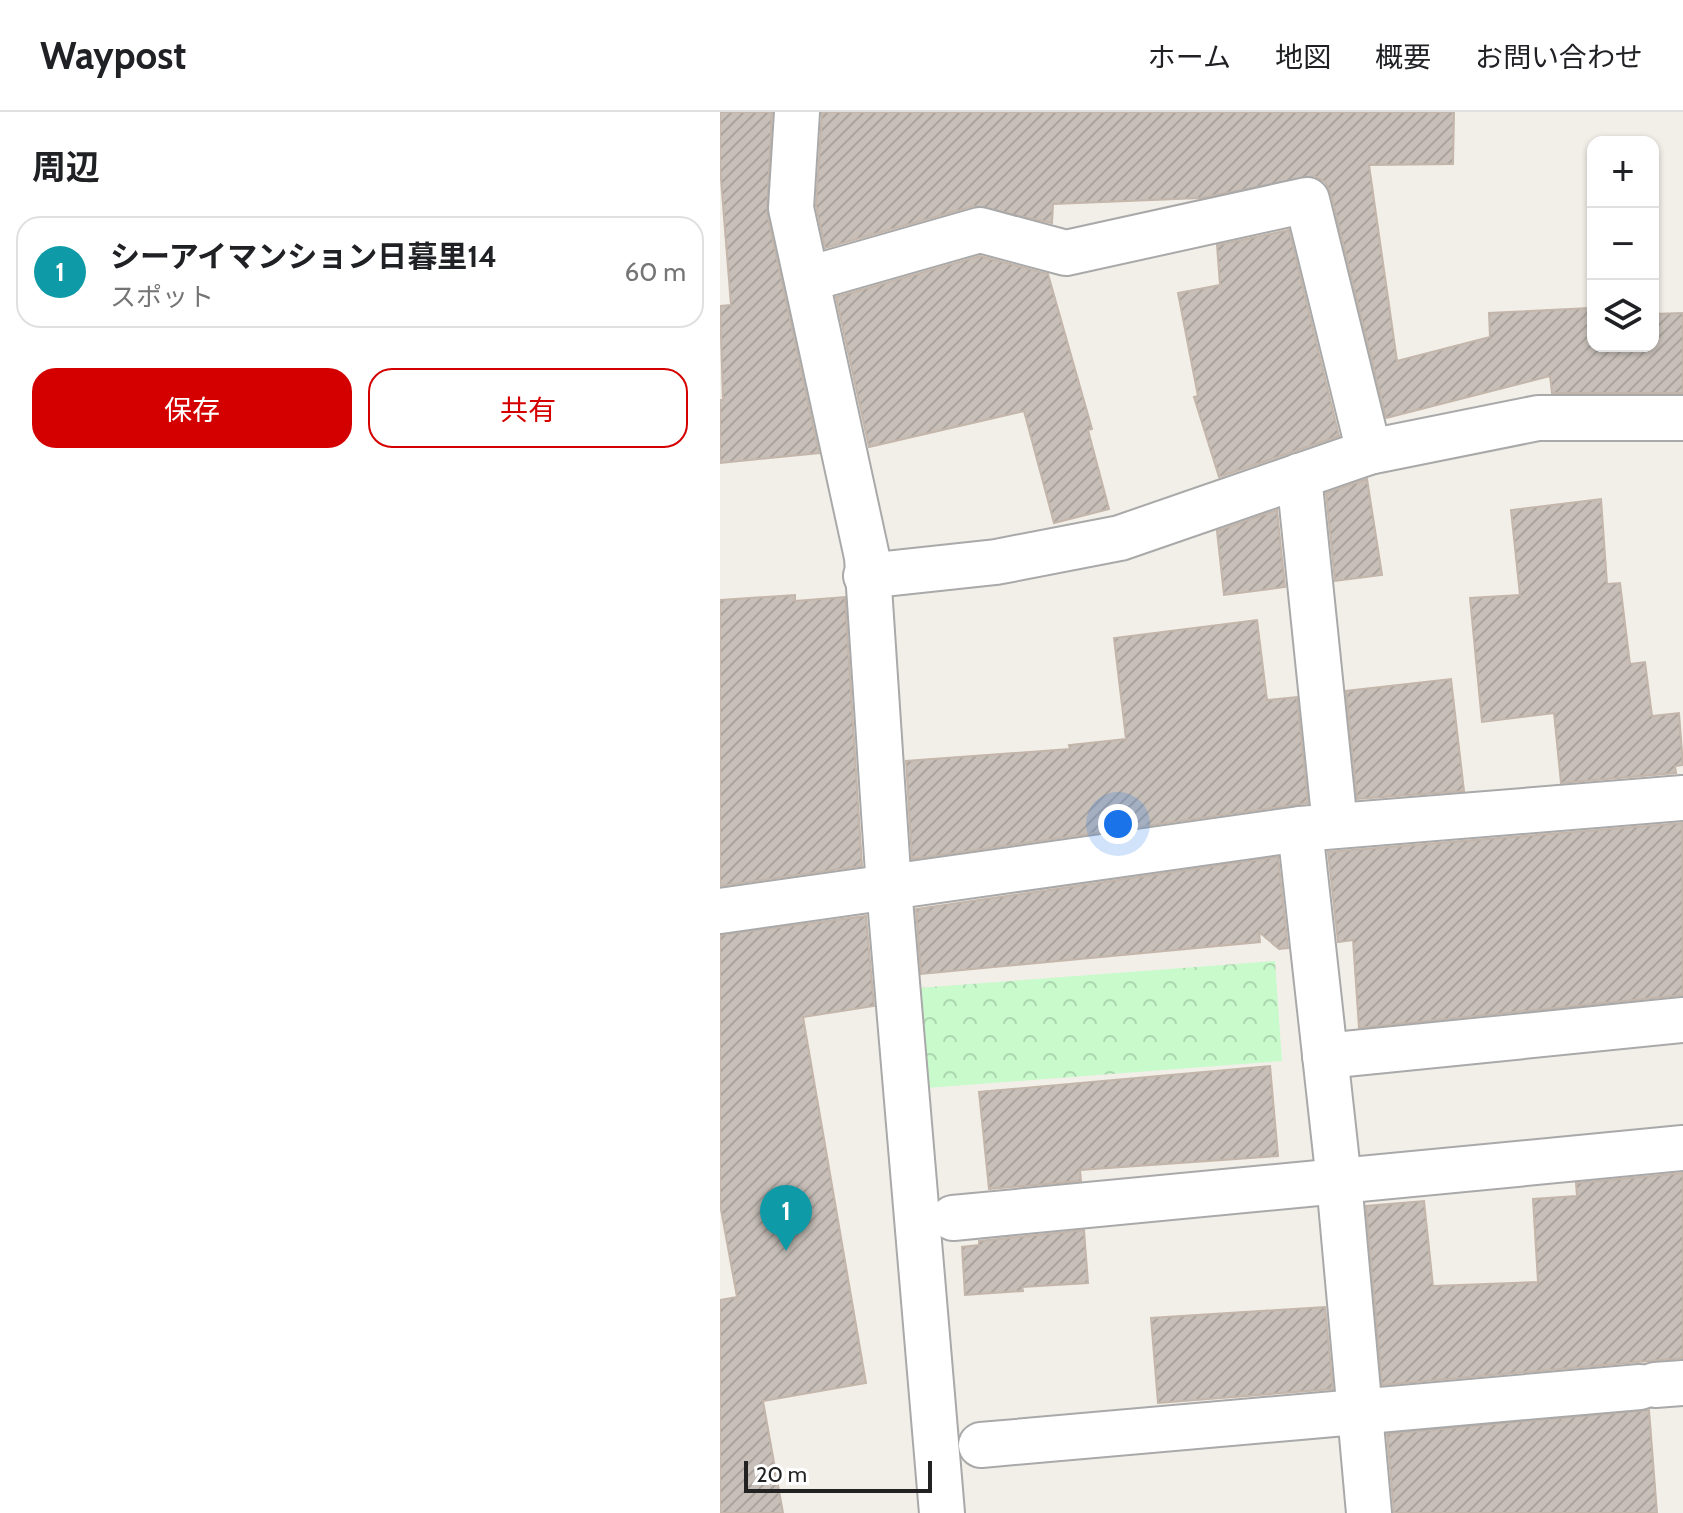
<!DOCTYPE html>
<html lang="ja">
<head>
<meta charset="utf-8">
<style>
  :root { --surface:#fff; --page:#f6f6f6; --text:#202124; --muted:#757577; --line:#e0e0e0; --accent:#d40000 }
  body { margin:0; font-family:Cabin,"Noto Sans JP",sans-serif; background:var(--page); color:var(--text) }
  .controls { position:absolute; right:24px; top:24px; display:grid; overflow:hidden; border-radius:16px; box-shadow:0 2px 6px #0004 }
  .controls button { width:72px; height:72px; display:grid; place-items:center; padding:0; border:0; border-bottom:2px solid var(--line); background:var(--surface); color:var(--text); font:40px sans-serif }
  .scale { position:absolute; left:24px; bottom:20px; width:188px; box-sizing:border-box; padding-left:8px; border:4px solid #222; border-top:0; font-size:22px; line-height:28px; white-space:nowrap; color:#222; -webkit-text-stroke:6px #fff; paint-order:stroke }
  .you { position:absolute; left:398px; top:712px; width:28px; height:28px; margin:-20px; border:6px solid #fff; border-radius:50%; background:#1a73e8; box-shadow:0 0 0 12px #1a73e833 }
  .badge { display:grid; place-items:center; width:52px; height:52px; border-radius:50%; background:var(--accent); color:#fff; font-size:26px; font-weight:700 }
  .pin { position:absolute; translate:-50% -66px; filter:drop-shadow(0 2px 4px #0008) }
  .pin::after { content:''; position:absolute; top:42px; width:28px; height:24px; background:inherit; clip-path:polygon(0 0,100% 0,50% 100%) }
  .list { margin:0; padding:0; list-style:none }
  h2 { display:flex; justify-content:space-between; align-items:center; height:104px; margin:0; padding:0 32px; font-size:34px }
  h2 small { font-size:26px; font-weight:400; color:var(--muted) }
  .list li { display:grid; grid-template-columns:52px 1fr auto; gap:24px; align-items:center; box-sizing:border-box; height:112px; margin:0 16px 16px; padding:0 16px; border:2px solid var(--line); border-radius:24px }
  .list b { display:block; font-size:30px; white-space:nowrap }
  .list p { margin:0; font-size:26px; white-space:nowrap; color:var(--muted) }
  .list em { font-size:26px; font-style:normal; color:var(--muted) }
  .actions { display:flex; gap:16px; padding:24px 32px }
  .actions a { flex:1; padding:18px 0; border:2px solid var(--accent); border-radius:24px; text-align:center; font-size:28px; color:var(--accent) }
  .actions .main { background:var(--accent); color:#fff }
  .icon { flex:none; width:44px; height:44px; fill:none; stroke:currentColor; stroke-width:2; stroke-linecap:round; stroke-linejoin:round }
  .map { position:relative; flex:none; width:963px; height:1401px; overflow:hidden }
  header { display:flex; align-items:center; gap:48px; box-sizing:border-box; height:112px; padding:0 40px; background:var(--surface); border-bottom:2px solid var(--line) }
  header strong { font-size:38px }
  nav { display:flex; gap:44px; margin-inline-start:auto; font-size:28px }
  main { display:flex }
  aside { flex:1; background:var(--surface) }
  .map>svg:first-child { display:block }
</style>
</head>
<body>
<header>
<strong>Waypost</strong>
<nav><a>ホーム</a><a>地図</a><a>概要</a><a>お問い合わせ</a></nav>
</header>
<main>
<aside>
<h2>周辺<small></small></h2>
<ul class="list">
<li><span class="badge" style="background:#0f9aa8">1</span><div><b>シーアイマンション日暮里14</b><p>スポット</p></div><em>60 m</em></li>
</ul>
<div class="actions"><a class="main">保存</a><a>共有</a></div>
</aside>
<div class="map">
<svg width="963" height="1401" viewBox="0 0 963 1401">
  <defs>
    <pattern id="park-crowns" width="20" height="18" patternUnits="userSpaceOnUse" patternTransform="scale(2)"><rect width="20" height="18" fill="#c8facc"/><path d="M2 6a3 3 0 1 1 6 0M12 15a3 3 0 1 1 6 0" fill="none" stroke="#acd6af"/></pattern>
    <pattern id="building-hatch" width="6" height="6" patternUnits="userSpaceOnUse" patternTransform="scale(2)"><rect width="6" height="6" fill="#c7bfb8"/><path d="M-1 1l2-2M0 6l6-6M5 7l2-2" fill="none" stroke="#aba49e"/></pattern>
  </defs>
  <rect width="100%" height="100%" fill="#f2efe9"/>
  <path fill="url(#park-crowns)" d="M 555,849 L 562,949 L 206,976 L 198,876 Z"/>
  <g fill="url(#building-hatch)" stroke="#c4b6ab" stroke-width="2">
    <path d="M 0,0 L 52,0 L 47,101 L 99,341 L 0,351 L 0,288 L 3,288 L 0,194 L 11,193 L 0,55 Z"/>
    <path d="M 102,0 L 734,0 L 733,52 L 649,53 L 677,249 L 770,225 L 769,201 L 870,196 L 873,234 L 933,234 L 933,202 L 963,201 L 963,281 L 832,281 L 830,264 L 666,306 L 611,82 L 605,70 L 594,64 L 481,86 L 333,92 L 332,111 L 254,94 L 105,136 L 96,94 Z"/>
    <path d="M 569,118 L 619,324 L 499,365 L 474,285 L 478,284 L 458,181 L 500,173 L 497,133 Z"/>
    <path d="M 260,144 L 328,162 L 372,317 L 368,318 L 389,397 L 334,411 L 304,299 L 149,335 L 116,185 Z"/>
    <path d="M 647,367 L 662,463 L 615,469 L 606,381 Z"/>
    <path d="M 881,387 L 887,472 L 900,471 L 910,552 L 925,550 L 932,604 L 959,601 L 963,653 L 955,654 L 956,661 L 841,671 L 834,601 L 762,610 L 750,486 L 800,483 L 791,398 Z"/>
    <path d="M 557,398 L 565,475 L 504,483 L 497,419 Z"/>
    <path d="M 75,483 L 75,489 L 125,485 L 142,754 L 0,774 L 0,488 Z"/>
    <path d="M 537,508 L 547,588 L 577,585 L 588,691 L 192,747 L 186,649 L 350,637 L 349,633 L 406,627 L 394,526 Z"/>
    <path d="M 731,567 L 744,679 L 637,687 L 626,579 Z"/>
    <path d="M 962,711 L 963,883 L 639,916 L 633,828 L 618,830 L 608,740 Z"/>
    <path d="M 558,745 L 568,836 L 559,837 L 539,820 L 540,830 L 201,862 L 196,797 Z"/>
    <path d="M 146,804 L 154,894 L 83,905 L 146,1271 L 43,1289 L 63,1401 L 0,1401 L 0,1188 L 17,1185 L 0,1092 L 0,823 Z"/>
    <path d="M 550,954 L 558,1044 L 360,1058 L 361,1069 L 269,1077 L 259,980 Z"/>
    <path d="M 963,1061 L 963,1246 L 662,1273 L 646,1094 L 704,1089 L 713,1174 L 818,1170 L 813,1087 L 857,1084 L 856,1071 Z"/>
    <path d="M 364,1118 L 368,1171 L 302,1175 L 303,1179 L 245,1183 L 242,1135 L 259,1133 L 259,1129 Z"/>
    <path d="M 605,1195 L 613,1277 L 438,1291 L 431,1206 Z"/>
    <path d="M 929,1298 L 937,1401 L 674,1401 L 667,1322 Z"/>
  </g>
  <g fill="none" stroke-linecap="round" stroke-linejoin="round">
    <defs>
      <g id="minor">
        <path d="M 77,0 L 71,96 L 147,445 L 169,776 L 222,1401"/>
        <path d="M 88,167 L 260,118 L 346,141 L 587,88 L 649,340"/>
        <path d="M 579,364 L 615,713"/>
        <path d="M 146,464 L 276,450 L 400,426 L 649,340 L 818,306 L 963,306"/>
        <path d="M 580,717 L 619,1069 L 649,1401"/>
        <path d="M 0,799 L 580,717 L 963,686"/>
        <path d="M 605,944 L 963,908"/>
        <path d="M 233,1106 L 963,1036"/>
        <path d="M 935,1273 L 963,1271"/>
        <path d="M 261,1333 L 920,1275"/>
      </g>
    </defs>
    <use href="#minor" stroke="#a9a9a9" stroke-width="48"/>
    <use href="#minor" stroke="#fff" stroke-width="44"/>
  </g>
</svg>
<div class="controls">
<button>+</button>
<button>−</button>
<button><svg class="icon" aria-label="layers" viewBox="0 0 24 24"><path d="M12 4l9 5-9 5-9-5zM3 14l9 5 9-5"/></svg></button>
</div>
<div class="scale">20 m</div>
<div class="you"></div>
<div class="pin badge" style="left:66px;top:1139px;background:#0f9aa8">1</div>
</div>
</main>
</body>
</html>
